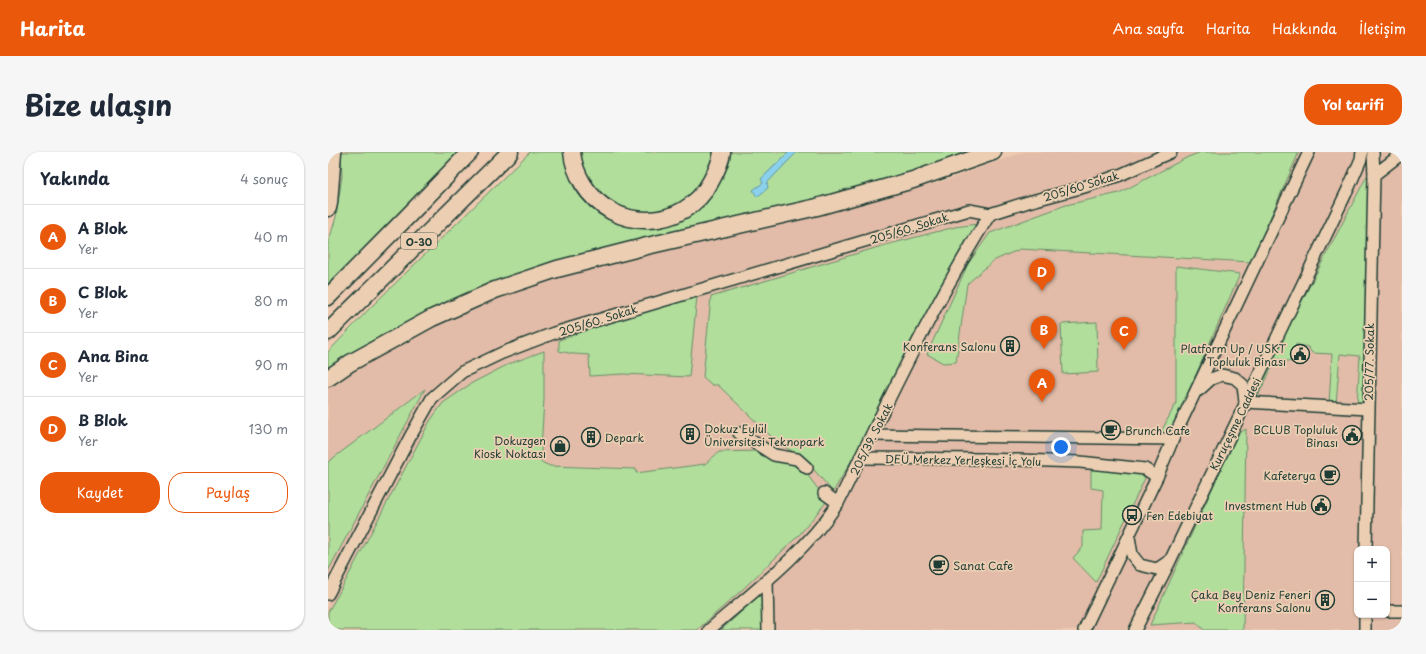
<!DOCTYPE html>
<html lang="tr">
<head>
<meta charset="utf-8">
<style>
  :root { --surface:#fff; --page:#f6f6f7; --text:#1f2937; --muted:#747a83; --line:#e0e1e3; --accent:#ea580c }
  body { margin:0; font-family:"Playpen Sans",sans-serif; background:var(--page); color:var(--text) }
  .controls { position:absolute; right:12px; bottom:12px; display:grid; overflow:hidden; border-radius:8px; box-shadow:0 1px 3px #0004 }
  .controls button { width:36px; height:36px; display:grid; place-items:center; padding:0; border:0; border-bottom:1px solid var(--line); background:var(--surface); color:var(--text); font:20px sans-serif }
  .you { position:absolute; left:733px; top:295px; width:14px; height:14px; margin:-10px; border:3px solid #fff; border-radius:50%; background:#1a73e8; box-shadow:0 0 0 6px #1a73e833 }
  .badge { display:grid; place-items:center; width:26px; height:26px; border-radius:50%; background:var(--accent); color:#fff; font-size:13px; font-weight:700 }
  .pin { position:absolute; translate:-50% -33px; filter:drop-shadow(0 1px 2px #0008) }
  .pin::after { content:''; position:absolute; top:21px; width:14px; height:12px; background:inherit; clip-path:polygon(0 0,100% 0,50% 100%) }
  .list { margin:0; padding:0; list-style:none }
  h2 { display:flex; justify-content:space-between; align-items:center; height:52px; margin:0; padding:0 16px; font-size:17px }
  h2 small { font-size:13px; font-weight:400; color:var(--muted) }
  .list li { display:grid; grid-template-columns:26px 1fr auto; gap:12px; align-items:center; box-sizing:border-box; height:64px; padding:0 16px; border-top:1px solid var(--line) }
  .list b { display:block; font-size:15px; white-space:nowrap }
  .list p { margin:0; font-size:13px; white-space:nowrap; color:var(--muted) }
  .list em { font-size:13px; font-style:normal; color:var(--muted) }
  .actions { display:flex; gap:8px; padding:12px 16px }
  .actions a { flex:1; padding:9px 0; border:1px solid var(--accent); border-radius:16px; text-align:center; font-size:14px; color:var(--accent) }
  .actions .main { background:var(--accent); color:#fff }
  .map { position:relative; flex:none; width:1074px; height:478px; overflow:hidden; border-radius:16px }
  header { display:flex; align-items:center; gap:24px; box-sizing:border-box; height:56px; padding:0 20px; background:var(--accent); color:#fff }
  header strong { font-size:19px }
  nav { display:flex; gap:22px; margin-inline-start:auto; font-size:14px }
  .intro { display:flex; align-items:center; justify-content:space-between; box-sizing:border-box; height:96px; padding:0 24px }
  h1 { margin:0; font-size:28px }
  .button { padding:10px 18px; border-radius:16px; background:var(--accent); color:#fff; font-size:14px; font-weight:700 }
  main { display:flex; gap:24px; padding:0 24px }
  aside { flex:1; background:var(--surface); border-radius:16px; box-shadow:0 1px 3px #0004 }
  .map>svg:first-child { display:block }
</style>
</head>
<body>
<header>
<strong>Harita</strong>
<nav><a>Ana sayfa</a><a>Harita</a><a>Hakkında</a><a>İletişim</a></nav>
</header>
<div class="intro"><h1>Bize ulaşın</h1><a class="button">Yol tarifi</a></div>
<main>
<aside>
<h2>Yakında<small>4 sonuç</small></h2>
<ul class="list">
<li><span class="badge">A</span><div><b>A Blok</b><p>Yer</p></div><em>40 m</em></li>
<li><span class="badge">B</span><div><b>C Blok</b><p>Yer</p></div><em>80 m</em></li>
<li><span class="badge">C</span><div><b>Ana Bina</b><p>Yer</p></div><em>90 m</em></li>
<li><span class="badge">D</span><div><b>B Blok</b><p>Yer</p></div><em>130 m</em></li>
</ul>
<div class="actions"><a class="main">Kaydet</a><a>Paylaş</a></div>
</aside>
<div class="map">
<svg width="1074" height="478" viewBox="0 0 1074 478">
  <rect width="100%" height="100%" fill="#edcab1"/>
  <filter id="ink" filterUnits="userSpaceOnUse"><feTurbulence type="fractalNoise" baseFrequency=".025" numOctaves="2"/><feDisplacementMap in="SourceGraphic" scale="8" xChannelSelector="R" yChannelSelector="G"/><feConvolveMatrix kernelMatrix="1 2 1 2 8 2 1 2 1" color-interpolation-filters="sRGB"/></filter>
  <g filter="url(#ink)">
    <path fill="#e2bca8" fill-rule="evenodd" d="M 695,0 L 1074,0 L 1074,478 L 0,478 L 0,235 L 57,200 L 152,151 L 188,138 L 297,107 L 516,56 L 616,29 ZM 1029,397 L 1059,397 L 1059,463 L 1029,463 Z"/>
    <g fill="#b2de9c" stroke="#688e68">
      <path d="M 13,0 L 133,0 L 0,132 L 0,92 L 8,65 L 14,24 Z"/>
      <path d="M 202,0 L 237,0 C 241,16 240,29 251,43 C 272,70 305,83 338,74 C 343,73 348,70 352,68 C 359,65 368,60 373,55 C 388,38 391,21 398,0 L 461,0 L 433,27 L 438,31 L 469,0 L 655,0 L 581,25 L 221,112 L 0,222 L 0,200 L 44,154 Z"/>
      <path d="M 248,0 L 387,0 C 382,43 340,68 299,58 C 289,55 278,50 270,43 C 256,30 253,17 248,0 Z"/>
      <path d="M 873,0 L 971,0 L 923,110 L 692,97 L 665,109 L 639,132 L 628,210 L 615,211 L 599,202 L 640,112 L 662,81 L 738,53 L 791,41 L 860,5 Z"/>
      <path d="M 1042,18 L 1036,254 L 1029,253 L 1032,204 L 1012,202 L 1008,252 L 1001,252 L 1004,202 L 984,201 L 980,195 L 968,192 L 964,210 L 948,207 L 928,248 L 923,247 Z"/>
      <path d="M 650,72 L 622,118 L 529,299 L 505,340 L 476,306 L 450,291 L 390,233 L 384,233 L 375,225 L 383,145 L 554,94 L 627,75 Z"/>
      <path d="M 848,114 L 912,122 L 841,284 L 832,282 L 848,251 Z"/>
      <path d="M 369,144 L 361,225 L 295,222 L 262,224 L 261,203 L 246,202 L 231,199 L 231,188 L 307,162 Z"/>
      <path d="M 769,170 L 770,220 L 735,222 L 733,172 Z"/>
      <path d="M 216,199 L 216,247 L 213,298 L 213,310 L 222,314 L 308,317 L 308,321 L 377,312 L 391,300 L 430,299 L 472,313 L 499,349 L 472,382 L 416,436 L 369,478 L 0,478 L 0,460 L 16,432 L 102,269 L 115,251 L 144,231 L 181,212 Z"/>
      <path d="M 97,237 L 0,419 L 0,310 Z"/>
      <path d="M 918,277 L 915,478 L 876,478 L 868,470 L 822,473 L 899,304 L 911,281 Z"/>
      <path d="M 763,316 L 814,322 L 817,326 L 768,430 L 745,406 L 755,395 L 755,379 L 774,378 L 775,338 L 763,336 Z"/>
      <path d="M 434,441 L 434,478 L 393,478 Z"/>
    </g>
    <path fill="#8bd1ed" stroke="#6096a3" d="M 461,0 L 469,0 L 439,31 L 440,36 L 429,45 L 425,38 L 435,31 L 433,27 Z"/>
    <g fill="none" stroke-linecap="round" stroke-linejoin="round">
      <defs>
        <g id="minor">
          <path d="M 1046,23 L 1072,3"/>
          <path d="M 871,238 L 883,227 L 894,223 L 907,226 L 915,233 L 917,250"/>
          <path d="M 917,250 L 1040,257"/>
          <path d="M 411,281 L 446,303 L 469,307 L 479,316"/>
          <path d="M 544,283 L 845,287"/>
          <path d="M 532,306 L 656,307 L 752,310 L 817,317 L 829,325"/>
          <path d="M 496,341 L 510,351"/>
          <path d="M 801,385 L 804,403 L 812,413 L 829,417 L 841,409"/>
          <path d="M 1038,397 L 1046,23 L 1045,0"/>
          <path d="M 439,428 L 440,478"/>
          <path d="M 0,442 L 82,285 L 104,246 L 134,220 L 174,201 L 226,181 L 641,58 L 662,62 L 700,50 L 756,35 L 792,23 L 843,0"/>
          <path d="M 1059,459 L 1074,459"/>
          <path d="M 381,478 C 425,440 478,400 510,351 C 558,254 604,154 662,62"/>
          <path d="M 756,478 L 829,325 L 845,287 L 981,0"/>
          <path d="M 807,478 L 842,409 L 1021,35 L 1033,7 L 1034,0"/>
          <path d="M 1037,478 L 1037,463"/>
        </g>
        <g id="highway">
          <path d="M 244,0 C 245,11 249,22 255,32 C 285,81 356,80 383,29 C 388,20 393,10 394,0"/>
          <path d="M 0,56 L 1,51 L 5,0"/>
          <path d="M 0,145 L 79,65 L 142,0"/>
          <path d="M 0,180 L 182,0"/>
          <path d="M 0,226 L 22,211 L 104,166 L 167,138 L 229,117 L 319,94 L 489,55 L 585,28 L 665,0"/>
        </g>
      </defs>
      <use href="#minor" stroke="#1f3d34" stroke-width="14"/>
      <use href="#highway" stroke="#1f3d34" stroke-width="19"/>
      <use href="#minor" stroke="#eccfb3" stroke-width="11"/>
      <use href="#highway" stroke="#eccfb3" stroke-width="16"/>
    </g>
  </g>
  <defs>
    <symbol id="building-ring" viewBox="-11 -11 22 22"><circle r="9.5" fill="#eccfb3" stroke="#1f3d34" stroke-width="1.5"/><path d="M-4-6H4V6H1V3H-1V6H-4ZM-2.5-4.3h1.7v1.8h-1.7ZM.8-4.3h1.7v1.8H.8ZM-2.5-1h1.7V.8h-1.7ZM.8-1h1.7V.8H.8Z" fill="#1f3d34"/></symbol>
    <symbol id="civic-ring" viewBox="-11 -11 22 22"><circle r="9.5" fill="#eccfb3" stroke="#1f3d34" stroke-width="1.5"/><path d="M-.6-6.5H3V-4.5H.6V-3L4-1V1h2V6H-6V1h2V-1L-.6-3ZM-1.2 2.5V6h2.4V2.5Z" fill="#1f3d34"/></symbol>
    <symbol id="cafe-ring" viewBox="-11 -11 22 22"><circle r="9.5" fill="#eccfb3" stroke="#1f3d34" stroke-width="1.5"/><path d="M-5.5-4.5H6V0H3Q3 3.5 0 3.5H-2.5Q-5.5 3.5-5.5 0ZM3-3.2v2h1.7v-2ZM-6 4.5H4V6H-6Z" fill="#1f3d34"/></symbol>
    <symbol id="shop-ring" viewBox="-11 -11 22 22"><circle r="9.5" fill="#eccfb3" stroke="#1f3d34" stroke-width="1.5"/><path d="M-5-2.5h2.3a2.7 3.5 0 0 1 5.4 0H5L5.5 6h-11ZM-1.5-2.5h3a1.5 2.3 0 0 0-3 0Z" fill="#1f3d34"/></symbol>
    <symbol id="bus-ring" viewBox="-11 -11 22 22"><circle r="9.5" fill="#eccfb3" stroke="#1f3d34" stroke-width="1.5"/><path d="M-5-6H5V4H4V6H2V4H-2V6H-4V4H-5ZM-3.5-4V0h7V-4ZM-3.5 1.2v1.5H-2V1.2ZM2 1.2v1.5H3.5V1.2Z" fill="#1f3d34"/></symbol>
  </defs>
  <g fill-rule="evenodd">
    <use href="#building-ring" x="671" y="183" width="22" height="22"/>
    <use href="#civic-ring" x="961" y="191" width="22" height="22"/>
    <use href="#cafe-ring" x="772" y="267" width="22" height="22"/>
    <use href="#building-ring" x="351" y="271" width="22" height="22"/>
    <use href="#civic-ring" x="1013" y="272" width="22" height="22"/>
    <use href="#building-ring" x="252" y="274" width="22" height="22"/>
    <use href="#shop-ring" x="221" y="283" width="22" height="22"/>
    <use href="#cafe-ring" x="991" y="312" width="22" height="22"/>
    <use href="#civic-ring" x="982" y="342" width="22" height="22"/>
    <use href="#bus-ring" x="793" y="352" width="22" height="22"/>
    <use href="#cafe-ring" x="600" y="402" width="22" height="22"/>
    <use href="#building-ring" x="986" y="437" width="22" height="22"/>
  </g>
  <g text-anchor="middle" dominant-baseline="central" stroke-width="3.5" stroke-linejoin="round" paint-order="stroke">
    <rect fill="#eccfb3" stroke="#5c695a" stroke-width="1" x="73" y="81" width="36" height="16" rx="3"/>
    <g font-size="10" font-weight="bold" fill="#1f3d34">
      <text x="91" y="89">O-30</text>
    </g>
    <g font-size="11" fill="#1f3d34" stroke="#eccfb3">
      <text transform="translate(753 34) rotate(-17)">205/60 Sokak</text>
      <text transform="translate(581 76) rotate(-17)">205/60. Sokak</text>
      <text transform="translate(270 168) rotate(-17)">205/60. Sokak</text>
      <text transform="translate(1041 210) rotate(-89)">205/77. Sokak</text>
      <text transform="translate(907 272) rotate(-64)">Kuruçeşme Caddesi</text>
      <text transform="translate(543 287) rotate(-63)">205/39. Sokak</text>
      <text transform="translate(635 308) rotate(1)">DEÜ Merkez Yerleşkesi İç Yolu</text>
    </g>
    <g font-size="11" fill="#1f3d34" stroke="#eccfb3" text-anchor="end">
      <text x="668" y="194">Konferans Salonu</text>
      <text x="958" y="196">Platform Up / USKT<tspan x="958" dy="13">Topluluk Binası</tspan></text>
      <text x="376" y="276" text-anchor="start">Dokuz Eylül<tspan x="376" dy="13">Üniversitesi Teknopark</tspan></text>
      <text x="1010" y="277">BCLUB Topluluk<tspan x="1010" dy="13">Binası</tspan></text>
      <text x="797" y="278" text-anchor="start">Brunch Cafe</text>
      <text x="277" y="285" text-anchor="start">Depark</text>
      <text x="218" y="288">Dokuzgen<tspan x="218" dy="13">Kiosk Noktası</tspan></text>
      <text x="988" y="323">Kafeterya</text>
      <text x="979" y="353">Investment Hub</text>
      <text x="818" y="363" text-anchor="start">Fen Edebiyat</text>
      <text x="625" y="413" text-anchor="start">Sanat Cafe</text>
      <text x="983" y="442">Çaka Bey Deniz Feneri<tspan x="983" dy="13">Konferans Salonu</tspan></text>
    </g>
  </g>
</svg>
<div class="controls">
<button>+</button>
<button>−</button>
</div>
<div class="you"></div>
<div class="pin badge" style="left:714px;top:250px">A</div>
<div class="pin badge" style="left:716px;top:197px">B</div>
<div class="pin badge" style="left:796px;top:198px">C</div>
<div class="pin badge" style="left:714px;top:139px">D</div>
</div>
</main>
</body>
</html>
